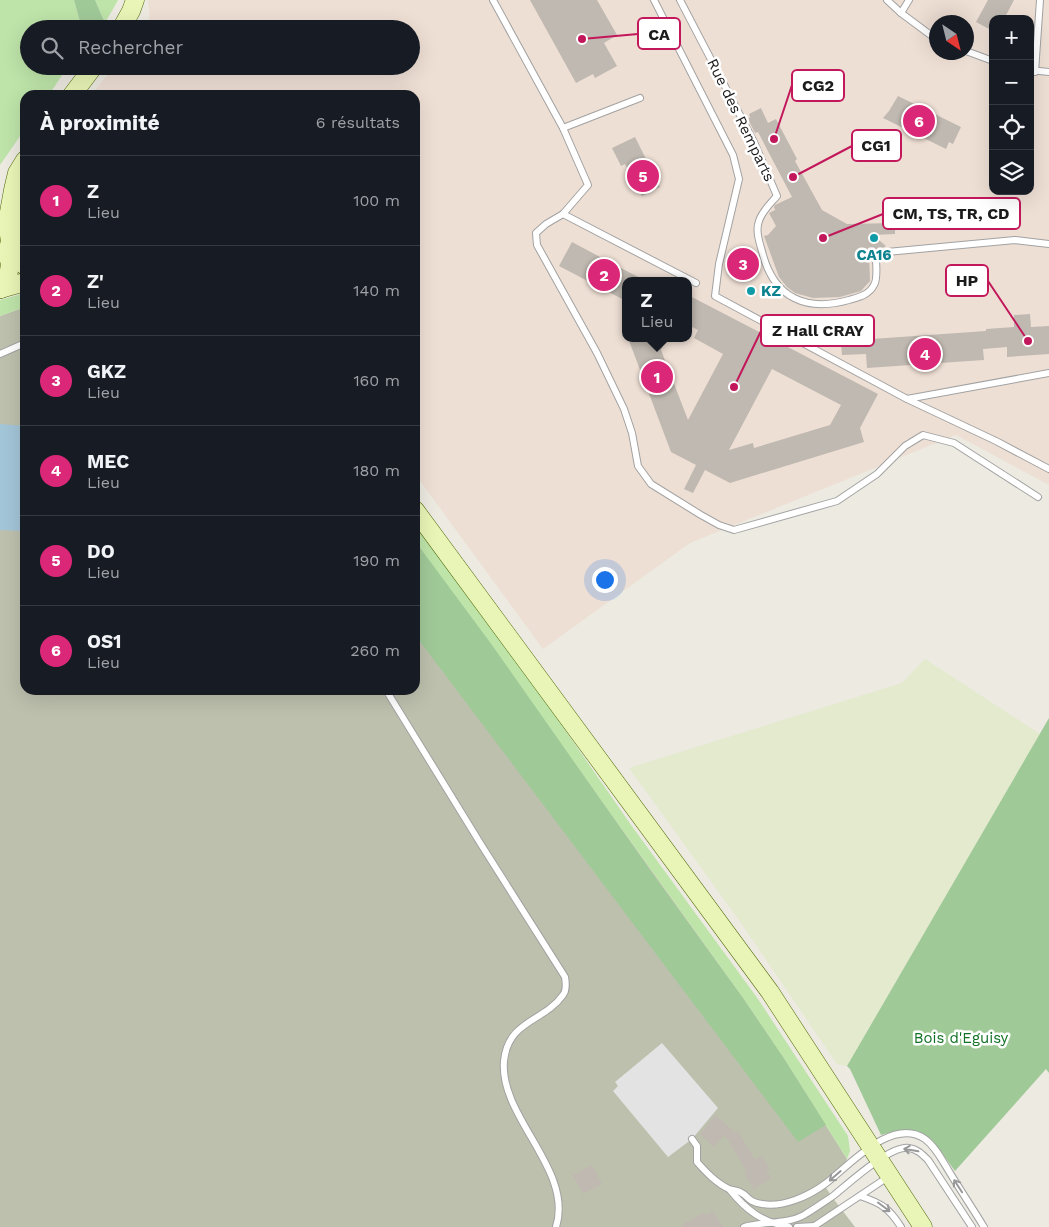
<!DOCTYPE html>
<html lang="fr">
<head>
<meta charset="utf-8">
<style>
  :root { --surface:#171b24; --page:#20242c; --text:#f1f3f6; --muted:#9ea1a6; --line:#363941; --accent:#db2777 }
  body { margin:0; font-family:"Work Sans",sans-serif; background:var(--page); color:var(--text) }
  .controls { position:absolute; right:15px; top:15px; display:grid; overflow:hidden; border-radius:10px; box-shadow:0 5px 20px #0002 }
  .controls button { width:45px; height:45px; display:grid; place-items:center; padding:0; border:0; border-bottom:1px solid var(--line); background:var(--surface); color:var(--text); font:25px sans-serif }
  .compass { position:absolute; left:929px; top:15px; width:45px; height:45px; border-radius:50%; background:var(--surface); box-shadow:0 5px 20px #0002; rotate:145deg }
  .you { position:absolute; left:604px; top:579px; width:18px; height:18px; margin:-12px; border:4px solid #fff; border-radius:50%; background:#1a73e8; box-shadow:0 0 0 8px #1a73e833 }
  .badge { display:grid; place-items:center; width:32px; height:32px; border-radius:50%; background:var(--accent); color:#fff; font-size:16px; font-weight:700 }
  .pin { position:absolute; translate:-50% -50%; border:2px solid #fff; box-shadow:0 1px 5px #0006 }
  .popup { position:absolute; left:622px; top:277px; width:70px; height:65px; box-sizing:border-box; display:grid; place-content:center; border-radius:10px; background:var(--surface); filter:drop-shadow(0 1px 4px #0005); font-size:16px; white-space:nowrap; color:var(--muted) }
  .popup b { font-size:19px; color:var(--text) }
  .popup::after { content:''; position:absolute; left:50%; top:100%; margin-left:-10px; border:10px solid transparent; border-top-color:var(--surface) }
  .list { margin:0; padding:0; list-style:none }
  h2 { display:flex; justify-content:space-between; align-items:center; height:65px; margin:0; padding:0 20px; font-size:21px }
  h2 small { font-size:16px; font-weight:400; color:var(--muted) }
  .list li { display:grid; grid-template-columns:32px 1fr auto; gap:15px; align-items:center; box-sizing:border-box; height:90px; padding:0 20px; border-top:1px solid var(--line) }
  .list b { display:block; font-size:19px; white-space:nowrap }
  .list p { margin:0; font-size:16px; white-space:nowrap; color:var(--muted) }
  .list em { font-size:16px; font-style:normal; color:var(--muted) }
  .icon { flex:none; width:28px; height:28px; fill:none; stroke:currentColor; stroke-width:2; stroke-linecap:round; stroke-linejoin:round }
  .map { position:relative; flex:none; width:1049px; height:1227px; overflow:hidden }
  .search { position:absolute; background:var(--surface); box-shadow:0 5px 20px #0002; left:20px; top:20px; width:400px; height:55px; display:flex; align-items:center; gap:12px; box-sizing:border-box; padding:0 18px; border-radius:28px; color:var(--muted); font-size:19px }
  .panel { position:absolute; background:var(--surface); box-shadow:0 5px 20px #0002; left:20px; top:90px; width:400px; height:605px; border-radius:15px }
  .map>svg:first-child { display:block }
</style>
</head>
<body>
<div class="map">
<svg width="1049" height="1227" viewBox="0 0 1049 1227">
  <rect width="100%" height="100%" fill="#eceae1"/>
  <path fill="#eedfd4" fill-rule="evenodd" d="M 148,0 L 1049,0 L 1049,485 L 956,435 L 690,543 L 543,649 L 415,474 L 415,95 L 92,95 L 114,66 L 411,66 L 411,29 L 144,29 L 150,21 ZM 993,19 L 1030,19 L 1030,191 L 993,191 ZM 936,22 L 966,22 L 966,52 L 936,52 ZM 626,281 L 688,281 L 688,338 L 626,338 Z"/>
  <path fill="#bdc0ad" d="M 25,307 L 25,690 L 415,690 L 415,541 L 743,998 L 785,1060 L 847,1159 L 843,1167 L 823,1183 L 832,1197 L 855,1227 L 0,1227 L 0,316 Z"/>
  <path fill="#e4eacd" d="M 925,659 L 1040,734 L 847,1066 L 837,1064 L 739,920 L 629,768 L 902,683 Z"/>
  <g fill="#bee4a9">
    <path d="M 0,0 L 74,0 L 82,29 L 29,29 L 29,66 L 68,66 L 49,95 L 25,95 L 25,129 L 0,165 Z"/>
    <path d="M 95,0 L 118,0 L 105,23 Z"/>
    <path d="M 25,293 L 25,307 L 0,316 L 0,300 Z"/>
    <path d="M 415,522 L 504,642 L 631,825 L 758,999 L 848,1136 L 850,1151 L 847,1159 L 785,1060 L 743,998 L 415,541 Z"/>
  </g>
  <g fill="#a0c998">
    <path d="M 74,0 L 95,0 L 105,23 L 104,29 L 82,29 Z"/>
    <path d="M 415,541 L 492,645 L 655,877 L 743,998 L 785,1060 L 826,1125 L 798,1142 L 415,635 Z"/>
    <path d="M 1049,718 L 1049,1073 L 1046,1069 L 955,1171 C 932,1139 923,1121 881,1135 L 850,1069 L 847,1066 Z"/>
  </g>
  <path fill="#e3e3e3" d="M 662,1043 L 718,1108 L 692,1139 L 668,1157 L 613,1091 L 618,1086 L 615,1082 Z"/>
  <path fill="#a3c5d8" d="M 0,424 L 25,426 L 25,531 L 0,530 Z"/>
  <g fill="#c0b9b1" fill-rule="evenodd">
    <path d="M 530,0 L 597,0 L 617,35 L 604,43 L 617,66 L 595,78 L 593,74 L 576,83 Z"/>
    <path d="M 988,0 L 1014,0 L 1004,19 L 993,19 L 993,31 L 976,22 Z"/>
    <path d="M 898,96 L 961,127 L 953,144 L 949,142 L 946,149 L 883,118 L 889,111 Z"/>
    <path d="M 761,108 L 768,123 L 776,119 L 797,159 L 795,161 L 822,210 L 847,224 L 895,223 L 895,234 L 873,235 L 886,246 L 874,253 L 869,254 L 870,281 L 861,291 L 840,297 L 813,298 L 795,293 L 787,287 L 779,277 L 764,236 L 768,235 L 776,226 L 769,213 L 775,210 L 774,207 L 775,205 L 792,197 L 758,132 L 755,133 L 748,119 L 750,117 L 749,114 Z"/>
    <path d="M 635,137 L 660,187 L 642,196 L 625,164 L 621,166 L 612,148 Z"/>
    <path d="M 572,242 L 617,266 L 646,281 L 626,281 L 626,301 L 559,266 Z"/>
    <path d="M 746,252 L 750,274 L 739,276 L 735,254 Z"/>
    <path d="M 688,295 L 878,394 L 860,428 L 864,442 L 730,483 L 705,470 L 693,493 L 684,489 L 696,465 L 671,452 L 628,338 L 667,338 L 661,350 L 688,420 L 723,354 L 694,338 L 698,330 L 688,325 ZM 772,369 L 841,405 L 830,425 L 754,448 L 753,443 L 729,450 Z"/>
    <path d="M 1030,314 L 1031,327 L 1049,326 L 1049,354 L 1007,357 L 1007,347 L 983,349 L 984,360 L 867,368 L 866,354 L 842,355 L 841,343 L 844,343 L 843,341 L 986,331 L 986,329 L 1014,327 L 1014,315 Z"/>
    <path d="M 715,1115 L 736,1133 L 738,1131 L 755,1160 L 762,1156 L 770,1169 L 766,1171 L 771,1178 L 754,1189 L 744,1174 L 747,1172 L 725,1135 L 714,1147 L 700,1134 Z"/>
    <path d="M 592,1165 L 602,1184 L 583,1194 L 573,1175 Z"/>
    <path d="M 713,1211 L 723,1227 L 679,1227 L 704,1212 L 706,1215 Z"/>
  </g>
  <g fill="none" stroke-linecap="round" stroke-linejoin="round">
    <defs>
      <g id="lane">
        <path d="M 493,0 L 563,128 L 588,185 L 563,214 L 546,224 L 536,233 L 537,245 L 597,353 L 624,409 L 632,433 L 638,466 L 651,484 L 701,515 L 719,525 L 734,530 L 837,501 L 877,474 L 905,446 L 923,435 L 954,443 L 1038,497"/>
        <path d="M 654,0 L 733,155 L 739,179 L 719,264 L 715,296 L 907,399 L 1049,373"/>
        <path d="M 680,0 L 754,142 L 777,196 C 771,203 762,211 759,221 C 755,231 760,244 763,255 C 775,298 806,312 849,300 C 859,297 869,295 874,285 C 878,279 876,266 876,258 L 887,252 L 1015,240 L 1049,244"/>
        <path d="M 887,0 L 901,13 L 936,39"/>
        <path d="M 901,13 L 909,0"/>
        <path d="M 966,51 L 993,61"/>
        <path d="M 1030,70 L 1049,72"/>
        <path d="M 1035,72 L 1040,0"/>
        <path d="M 563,128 L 640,98"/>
        <path d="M 563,214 L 696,283"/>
        <path d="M 0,354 L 25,343"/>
        <path d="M 907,399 L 996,441 L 1049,469"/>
        <path d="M 386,690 L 482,846 L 565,977 C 566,983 567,990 563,995 C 544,1022 508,1020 504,1061 C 499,1117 574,1170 556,1227"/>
        <path d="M 692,1139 L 697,1146 L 697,1162 C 706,1172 716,1183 729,1189 C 732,1190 736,1190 740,1192 C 749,1196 747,1202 762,1204 C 782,1208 809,1196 825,1184 C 849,1166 892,1116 925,1139 C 936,1147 943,1162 950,1173 C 961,1191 973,1209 984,1227"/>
        <path d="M 730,1190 C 747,1211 762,1222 789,1227"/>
        <path d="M 860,1196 C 881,1203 889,1208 901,1227"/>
        <path d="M 744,1227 C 763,1221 786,1225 804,1215 C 814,1209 824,1202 833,1196 C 848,1184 890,1145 909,1148 C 917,1149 922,1154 928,1160 L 972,1227"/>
        <path d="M 797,1227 L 815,1226"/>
        <path d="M 813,1227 L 888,1177"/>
      </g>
      <g id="secondary">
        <path d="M 121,29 L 131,11 L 135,0"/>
        <path d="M 72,95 L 94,66"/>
        <path d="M 11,204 L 19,219 L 25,239"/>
        <path d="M 10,241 L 18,249 L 25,266"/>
        <path d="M 0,289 L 25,282"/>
        <path d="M 1,289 L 8,277 L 10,264 L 7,253 L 10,241 L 7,223 L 13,190 L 17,173 L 25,160"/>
        <path d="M 415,510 L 770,992 L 923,1227"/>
      </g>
    </defs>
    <use href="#lane" stroke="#a2a2a2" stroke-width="8"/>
    <use href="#secondary" stroke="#536a0b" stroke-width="19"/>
    <use href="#lane" stroke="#fff" stroke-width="6"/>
    <use href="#secondary" stroke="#e9f5b6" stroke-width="18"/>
  </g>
  <defs><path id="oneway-shaft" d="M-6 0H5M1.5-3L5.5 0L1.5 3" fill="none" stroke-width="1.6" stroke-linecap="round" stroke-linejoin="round" transform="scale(1.25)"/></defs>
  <g stroke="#989898">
    <use href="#oneway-shaft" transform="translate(911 1150) rotate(-170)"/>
    <use href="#oneway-shaft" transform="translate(835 1176) rotate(139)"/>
    <use href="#oneway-shaft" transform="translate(958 1186) rotate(-123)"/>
    <use href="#oneway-shaft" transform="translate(884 1207) rotate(37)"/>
  </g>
  <g fill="#0f9aa8" stroke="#fff" stroke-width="2">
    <circle cx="874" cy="238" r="5"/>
    <circle cx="751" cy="291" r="5"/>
  </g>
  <g text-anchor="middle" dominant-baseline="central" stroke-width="5" stroke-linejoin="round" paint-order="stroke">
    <g font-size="15" fill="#1b1b1b" stroke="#fff">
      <text transform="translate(741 120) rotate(64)">Rue des Remparts</text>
    </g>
    <g font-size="15" font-weight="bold" fill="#0d838f" stroke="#fff">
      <text x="874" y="255">CA16</text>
      <text x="761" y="291" text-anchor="start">KZ</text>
    </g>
    <g font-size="15" fill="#117126" stroke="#fff">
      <text x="961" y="1038">Bois d'Eguisy</text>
    </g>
  </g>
  <path fill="none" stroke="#c2185b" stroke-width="2" d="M582 39L638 34M774 139L792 85M793 177L852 146M823 238L883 214M1028 341L988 281M734 387L761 331"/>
  <g fill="#c2185b" stroke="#fff" stroke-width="2">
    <circle cx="582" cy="39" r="5"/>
    <circle cx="774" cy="139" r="5"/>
    <circle cx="793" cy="177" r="5"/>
    <circle cx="823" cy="238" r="5"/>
    <circle cx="1028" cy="341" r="5"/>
    <circle cx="734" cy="387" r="5"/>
  </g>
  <g fill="#fff" stroke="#c2185b" stroke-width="2">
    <rect x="638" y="18" width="42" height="31" rx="5"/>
    <rect x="792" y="70" width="52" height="31" rx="5"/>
    <rect x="852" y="130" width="49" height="31" rx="5"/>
    <rect x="883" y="198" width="137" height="31" rx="5"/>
    <rect x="946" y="265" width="42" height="31" rx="5"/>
    <rect x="761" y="315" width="113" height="31" rx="5"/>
  </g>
  <g font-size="16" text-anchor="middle" font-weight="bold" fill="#1b1b1b">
    <text x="659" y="40">CA</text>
    <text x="818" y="91">CG2</text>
    <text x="876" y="151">CG1</text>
    <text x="951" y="219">CM, TS, TR, CD</text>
    <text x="967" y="286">HP</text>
    <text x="818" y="336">Z Hall CRAY</text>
  </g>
</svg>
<div class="controls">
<button>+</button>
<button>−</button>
<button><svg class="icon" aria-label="locate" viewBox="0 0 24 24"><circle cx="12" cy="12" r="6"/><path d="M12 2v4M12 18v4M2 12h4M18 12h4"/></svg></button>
<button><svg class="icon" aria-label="layers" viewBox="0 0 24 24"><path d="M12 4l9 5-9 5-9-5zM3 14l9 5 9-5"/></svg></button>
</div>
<svg class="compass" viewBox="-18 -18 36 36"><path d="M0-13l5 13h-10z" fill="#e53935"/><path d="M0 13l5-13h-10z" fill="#9ea1a6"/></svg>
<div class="you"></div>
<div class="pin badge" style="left:657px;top:377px">1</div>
<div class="popup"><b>Z</b>Lieu</div>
<div class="pin badge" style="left:604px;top:275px">2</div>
<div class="pin badge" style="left:743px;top:264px">3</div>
<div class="pin badge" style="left:925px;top:354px">4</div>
<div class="pin badge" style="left:643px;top:176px">5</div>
<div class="pin badge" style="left:919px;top:121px">6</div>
<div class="search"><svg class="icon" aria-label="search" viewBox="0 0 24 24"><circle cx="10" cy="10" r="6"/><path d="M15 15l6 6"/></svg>Rechercher</div>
<section class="panel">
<h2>À proximité<small>6 résultats</small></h2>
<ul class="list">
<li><span class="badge">1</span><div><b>Z</b><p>Lieu</p></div><em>100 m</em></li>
<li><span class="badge">2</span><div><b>Z'</b><p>Lieu</p></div><em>140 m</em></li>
<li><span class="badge">3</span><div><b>GKZ</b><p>Lieu</p></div><em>160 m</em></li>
<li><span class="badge">4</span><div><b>MEC</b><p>Lieu</p></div><em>180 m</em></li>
<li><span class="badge">5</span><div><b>DO</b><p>Lieu</p></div><em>190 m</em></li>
<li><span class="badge">6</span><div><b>OS1</b><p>Lieu</p></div><em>260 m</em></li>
</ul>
</section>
</div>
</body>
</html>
